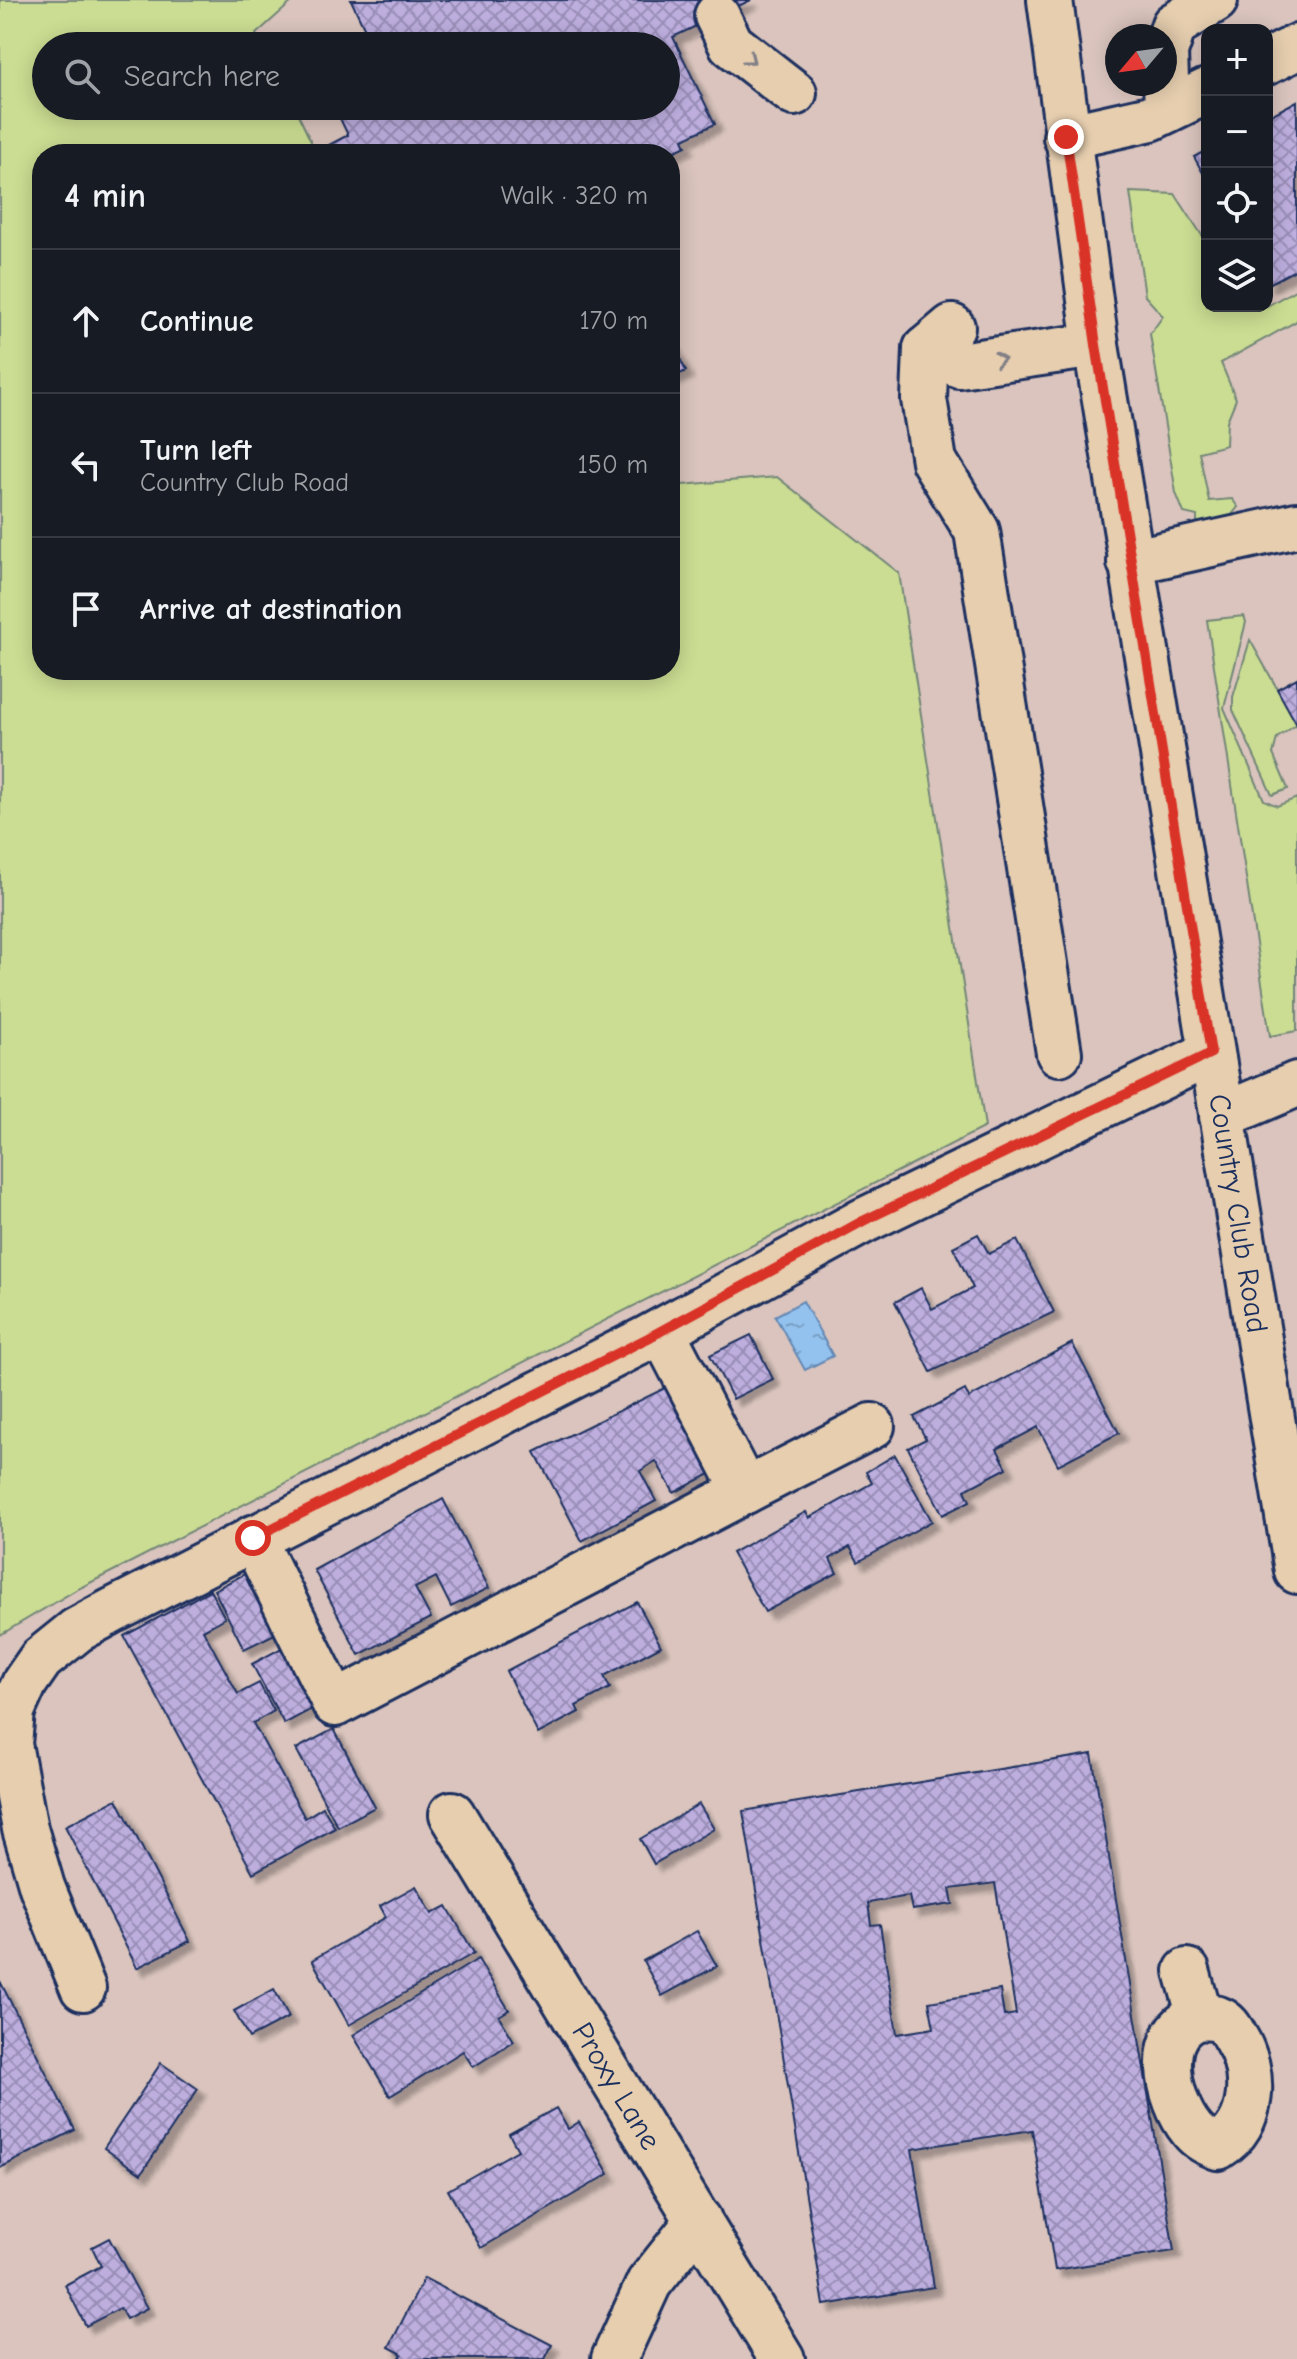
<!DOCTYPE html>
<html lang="en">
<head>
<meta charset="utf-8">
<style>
  :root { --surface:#171b24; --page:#242831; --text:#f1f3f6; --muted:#9ea1a6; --line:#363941 }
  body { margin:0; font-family:"Comic Neue",sans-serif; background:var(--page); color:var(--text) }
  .controls { position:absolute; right:24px; top:24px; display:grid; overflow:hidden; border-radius:16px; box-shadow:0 4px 20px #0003 }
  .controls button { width:72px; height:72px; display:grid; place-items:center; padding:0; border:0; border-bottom:2px solid var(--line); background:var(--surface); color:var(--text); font:40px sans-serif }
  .compass { position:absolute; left:1105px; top:24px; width:72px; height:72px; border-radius:50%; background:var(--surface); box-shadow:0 4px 20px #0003; rotate:241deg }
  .stop { position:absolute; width:24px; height:24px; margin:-18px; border:6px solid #d93025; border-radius:50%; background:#fff }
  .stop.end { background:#d93025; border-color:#fff; box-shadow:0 2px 8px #0008 }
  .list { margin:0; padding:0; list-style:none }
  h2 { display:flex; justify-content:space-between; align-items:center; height:104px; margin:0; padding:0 32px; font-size:34px }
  h2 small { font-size:26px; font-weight:400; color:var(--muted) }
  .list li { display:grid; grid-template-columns:52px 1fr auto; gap:24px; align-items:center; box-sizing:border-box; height:144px; padding:0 32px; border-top:2px solid var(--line) }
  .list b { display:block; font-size:30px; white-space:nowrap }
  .list p { margin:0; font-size:26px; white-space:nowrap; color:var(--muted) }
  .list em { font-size:26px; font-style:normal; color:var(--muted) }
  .icon { flex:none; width:44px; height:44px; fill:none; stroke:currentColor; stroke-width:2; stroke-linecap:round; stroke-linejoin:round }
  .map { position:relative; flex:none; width:1297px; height:2359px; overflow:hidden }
  .search { position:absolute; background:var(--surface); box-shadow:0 4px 20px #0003; left:32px; top:32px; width:648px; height:88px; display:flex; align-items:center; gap:20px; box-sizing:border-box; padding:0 28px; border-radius:44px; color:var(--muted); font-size:30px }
  .panel { position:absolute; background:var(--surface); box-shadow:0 4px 20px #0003; left:32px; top:144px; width:648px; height:536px; border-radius:32px }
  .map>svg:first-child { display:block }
</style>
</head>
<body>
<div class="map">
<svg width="1297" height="2359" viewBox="0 0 1297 2359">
  <defs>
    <pattern id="water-ripples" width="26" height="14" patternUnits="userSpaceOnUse" patternTransform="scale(2)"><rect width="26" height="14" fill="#93c2ee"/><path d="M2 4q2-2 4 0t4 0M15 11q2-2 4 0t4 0" fill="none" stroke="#779ec4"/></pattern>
    <pattern id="building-cross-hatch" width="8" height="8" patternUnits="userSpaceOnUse" patternTransform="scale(2)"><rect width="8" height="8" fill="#bdaede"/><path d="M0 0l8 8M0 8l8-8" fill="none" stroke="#998eb7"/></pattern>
    <filter id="shadow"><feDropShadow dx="7" dy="7" stdDeviation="2" flood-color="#0004"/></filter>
  </defs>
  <rect width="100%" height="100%" fill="#dac4bd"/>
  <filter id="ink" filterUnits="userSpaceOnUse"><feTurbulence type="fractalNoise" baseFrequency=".0125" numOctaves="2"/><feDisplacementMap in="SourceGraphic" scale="16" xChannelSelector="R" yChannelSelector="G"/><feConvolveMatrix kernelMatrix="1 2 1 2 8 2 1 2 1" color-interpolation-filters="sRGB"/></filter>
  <g filter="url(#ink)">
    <g fill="#cbdd92" stroke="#738678" stroke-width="2">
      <path d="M 0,0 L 294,0 L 256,34 L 261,46 L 46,46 L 46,106 L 294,106 L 317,154 L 42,154 L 42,670 L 670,670 L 670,486 L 777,477 L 899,573 L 985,1127 L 76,1590 L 0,1635 Z"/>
      <path d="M 1130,192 L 1175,194 L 1207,243 L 1207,306 L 1267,306 L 1297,289 L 1297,321 L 1221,363 L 1236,399 L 1227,421 L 1226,445 L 1199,452 L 1209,501 L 1232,499 L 1238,507 L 1227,521 L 1197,525 L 1197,516 L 1184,513 L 1176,493 L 1150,334 L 1163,316 L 1145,296 Z"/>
      <path d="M 1244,616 L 1246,622 L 1224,708 L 1264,800 L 1277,806 L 1297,798 L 1297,1031 L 1270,1036 L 1207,620 Z"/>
      <path d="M 1250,640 L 1297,724 L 1277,738 L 1273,754 L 1288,789 L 1272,795 L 1233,710 L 1233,697 Z"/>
    </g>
    <path fill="url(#water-ripples)" stroke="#6387b4" stroke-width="2" d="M 803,1301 L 833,1356 L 805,1370 L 775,1316 Z"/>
    <g fill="url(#building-cross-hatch)" stroke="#1b2f5e" stroke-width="2" fill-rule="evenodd" filter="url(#shadow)">
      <path d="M 351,0 L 751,0 L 673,37 L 715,124 L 683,139 L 686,146 L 669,154 L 333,154 L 329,145 L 348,135 L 334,106 L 666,106 L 666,46 L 373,46 Z"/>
      <path d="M 1297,101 L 1297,269 L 1267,285 L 1267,117 Z"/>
      <path d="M 1207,150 L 1207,180 L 1194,157 Z"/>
      <path d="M 670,338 L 686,371 L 670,379 Z"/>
      <path d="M 1297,678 L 1297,725 L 1277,689 Z"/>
      <path d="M 978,1234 L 989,1254 L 1017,1240 L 1054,1312 L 931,1372 L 895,1302 L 921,1288 L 932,1309 L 973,1288 L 953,1247 Z"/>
      <path d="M 751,1335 L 773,1379 L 733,1399 L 710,1355 Z"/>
      <path d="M 1072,1343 L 1119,1433 L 1058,1465 L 1038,1427 L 997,1449 L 1007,1468 L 965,1490 L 970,1501 L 943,1515 L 908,1448 L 926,1439 L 914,1417 L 965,1390 L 969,1398 Z"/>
      <path d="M 665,1388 L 710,1474 L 674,1493 L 656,1461 L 640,1471 L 656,1501 L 582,1541 L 535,1452 Z"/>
      <path d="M 895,1455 L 932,1521 L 858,1562 L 850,1547 L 830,1559 L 837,1573 L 765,1612 L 732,1553 L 806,1512 L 809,1518 L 872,1483 L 866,1472 Z"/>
      <path d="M 443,1499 L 489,1588 L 451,1607 L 436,1577 L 415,1588 L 431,1618 L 359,1655 L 314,1570 Z"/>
      <path d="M 252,1570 L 283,1630 L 244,1649 L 214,1590 Z"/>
      <path d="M 210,1590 L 225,1618 L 203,1630 L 238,1694 L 259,1683 L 274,1711 L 253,1723 L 305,1818 L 323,1807 L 335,1828 L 253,1873 L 124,1636 Z"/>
      <path d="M 637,1602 L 661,1646 L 604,1676 L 610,1688 L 576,1706 L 579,1712 L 538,1734 L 506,1671 Z"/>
      <path d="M 289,1644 L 321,1704 L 284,1724 L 252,1664 Z"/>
      <path d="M 334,1729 L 375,1807 L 338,1827 L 296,1749 Z"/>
      <path d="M 1092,1754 L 1174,2251 L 1055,2270 L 1032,2130 L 912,2149 L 934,2287 L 824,2305 L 743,1811 ZM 995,1883 L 1016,2014 L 1004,2016 L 1000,1990 L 929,2002 L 934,2028 L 897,2034 L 880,1924 L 871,1925 L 868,1903 L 909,1896 L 912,1910 L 953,1904 L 950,1889 Z"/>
      <path d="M 117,1799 L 190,1941 L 137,1968 L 65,1826 Z"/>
      <path d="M 699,1804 L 714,1829 L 654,1864 L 640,1839 Z"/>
      <path d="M 416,1886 L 432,1914 L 447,1906 L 474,1953 L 349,2025 L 312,1960 L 386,1917 L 380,1906 Z"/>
      <path d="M 697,1931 L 717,1966 L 662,1996 L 643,1961 Z"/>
      <path d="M 478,1959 L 509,2010 L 499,2016 L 514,2041 L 473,2067 L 463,2051 L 390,2096 L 353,2035 Z"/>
      <path d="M 0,1981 L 75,2130 L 0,2168 Z"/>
      <path d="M 274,1989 L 289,2017 L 249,2038 L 234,2011 Z"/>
      <path d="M 161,2063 L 198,2089 L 141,2174 L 104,2148 Z"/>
      <path d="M 556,2108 L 568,2129 L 579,2122 L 609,2174 L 481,2248 L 448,2190 L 518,2150 L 509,2134 Z"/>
      <path d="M 109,2238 L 147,2308 L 126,2319 L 120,2308 L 86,2326 L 65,2285 L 101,2266 L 92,2247 Z"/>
      <path d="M 424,2278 L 552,2345 L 545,2359 L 399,2359 L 402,2354 L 389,2347 Z"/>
    </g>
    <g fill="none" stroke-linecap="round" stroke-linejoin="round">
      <defs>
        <g id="minor">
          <path id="s1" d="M 1050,0 L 1096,345 L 1297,1571"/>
          <path d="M 717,16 L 731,44 L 794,93"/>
          <path d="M 1267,62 L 1297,47"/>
          <path d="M 1167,110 L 1165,52 L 1174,25 L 1215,0"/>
          <path d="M 1066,137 L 1151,118 L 1207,91"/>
          <path d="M 952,327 L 926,349 L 924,399 L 934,461 L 977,531 L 1059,1053"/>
          <path d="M 926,349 L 959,365 L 1096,345"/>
          <path d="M 1130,562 L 1297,525"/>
          <path d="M 1222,1116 L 1297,1084"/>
          <path d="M 745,1491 L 872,1426"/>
          <path d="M 253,1538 L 335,1704 L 745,1491 L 662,1331"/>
          <path id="s2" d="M 452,1814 L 782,2359"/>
          <path d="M 1187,1971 L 1200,2017"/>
          <path d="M 83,1988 L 42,1887 L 25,1829 L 9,1744 L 12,1711 L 25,1682 L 41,1659 L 77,1630 L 112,1611 L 648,1338 L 863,1221 L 1211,1053"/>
          <path d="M 1200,2017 C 1205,2018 1213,2017 1218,2019 C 1227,2022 1231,2030 1235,2037 C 1257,2072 1255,2125 1218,2147 C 1208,2143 1199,2139 1192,2130 C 1167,2100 1153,2029 1200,2017 Z"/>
          <path d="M 614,2359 L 649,2283 L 699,2220"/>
        </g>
      </defs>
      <use href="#minor" stroke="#1b2f5e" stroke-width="50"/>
      <use href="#minor" stroke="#e6ceaf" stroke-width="44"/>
    </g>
    <defs><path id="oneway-chevron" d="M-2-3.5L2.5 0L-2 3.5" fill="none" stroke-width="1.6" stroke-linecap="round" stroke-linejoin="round" transform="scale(2)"/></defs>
    <g stroke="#807e86">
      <use href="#oneway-chevron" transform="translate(750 59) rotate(38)"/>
      <use href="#oneway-chevron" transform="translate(1000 359) rotate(-8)"/>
    </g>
  </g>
  <g fill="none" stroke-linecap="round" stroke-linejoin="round" filter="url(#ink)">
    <path stroke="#d93025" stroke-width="10" d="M 253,1538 L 648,1338 L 863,1221 L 1211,1053 L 1096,345 L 1066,137"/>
  </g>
  <g text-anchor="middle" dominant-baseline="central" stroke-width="6" stroke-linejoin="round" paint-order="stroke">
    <g font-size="30" fill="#1b2f5e" stroke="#e6ceaf">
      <text stroke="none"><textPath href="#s1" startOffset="1228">Country Club Road</textPath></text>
      <text stroke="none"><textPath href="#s2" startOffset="318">Proxy Lane</textPath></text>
    </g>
  </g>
</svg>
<div class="controls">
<button>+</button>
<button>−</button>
<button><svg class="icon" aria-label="locate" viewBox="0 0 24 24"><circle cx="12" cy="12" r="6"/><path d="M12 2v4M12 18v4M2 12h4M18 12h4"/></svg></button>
<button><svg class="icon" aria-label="layers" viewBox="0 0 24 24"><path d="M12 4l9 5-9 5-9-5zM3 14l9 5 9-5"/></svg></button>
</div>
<svg class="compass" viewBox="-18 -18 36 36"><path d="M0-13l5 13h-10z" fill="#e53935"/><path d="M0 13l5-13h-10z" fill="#9ea1a6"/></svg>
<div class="stop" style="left:253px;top:1538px"></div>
<div class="stop end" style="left:1066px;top:137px"></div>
<div class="search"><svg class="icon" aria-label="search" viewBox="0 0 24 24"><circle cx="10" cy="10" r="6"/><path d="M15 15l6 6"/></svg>Search here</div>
<section class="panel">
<h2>4 min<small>Walk · 320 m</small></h2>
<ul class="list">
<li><svg class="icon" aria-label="ahead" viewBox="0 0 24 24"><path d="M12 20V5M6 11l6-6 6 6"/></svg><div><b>Continue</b></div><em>170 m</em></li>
<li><svg class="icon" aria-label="left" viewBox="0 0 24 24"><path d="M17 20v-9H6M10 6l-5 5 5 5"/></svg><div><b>Turn left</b><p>Country Club Road</p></div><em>150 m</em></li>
<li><svg class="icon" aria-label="arrive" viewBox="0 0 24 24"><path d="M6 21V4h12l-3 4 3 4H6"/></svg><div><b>Arrive at destination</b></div></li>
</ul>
</section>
</div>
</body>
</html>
